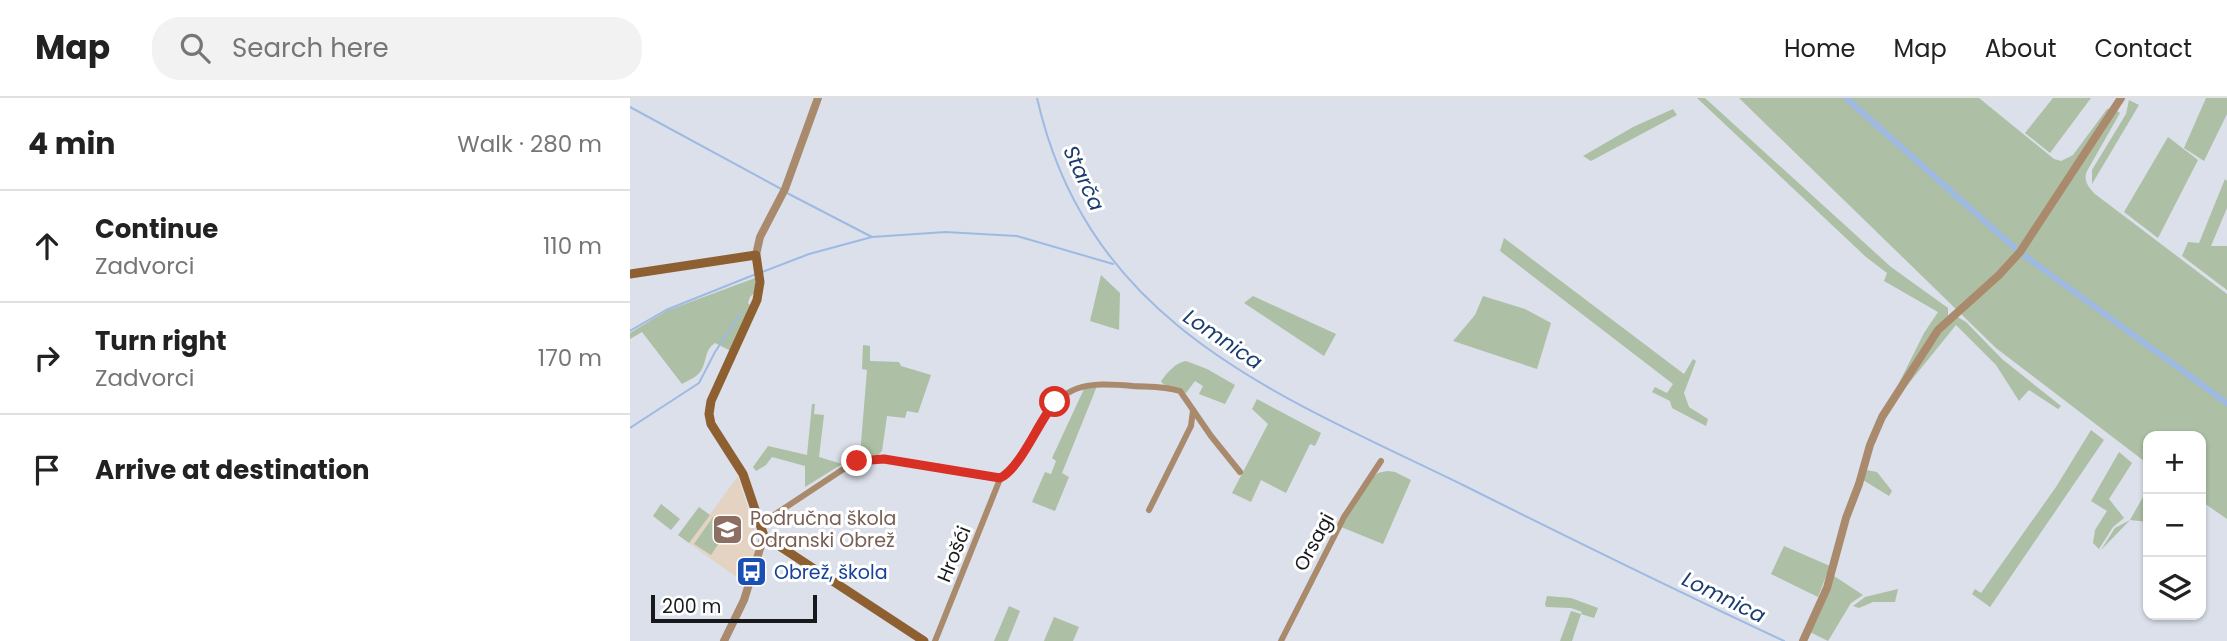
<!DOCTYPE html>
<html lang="en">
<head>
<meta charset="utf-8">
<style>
  :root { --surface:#fff; --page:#f2f2f2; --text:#222; --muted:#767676; --line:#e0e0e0 }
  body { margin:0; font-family:Poppins,sans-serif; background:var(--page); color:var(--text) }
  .controls { position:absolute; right:21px; bottom:21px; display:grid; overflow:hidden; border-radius:14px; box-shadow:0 2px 5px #0004 }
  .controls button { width:63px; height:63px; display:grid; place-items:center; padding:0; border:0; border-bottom:2px solid var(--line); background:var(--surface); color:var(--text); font:35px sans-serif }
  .scale { position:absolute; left:21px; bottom:18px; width:166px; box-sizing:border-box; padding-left:7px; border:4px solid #18191d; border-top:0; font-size:19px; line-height:24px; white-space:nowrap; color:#18191d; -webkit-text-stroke:5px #fff; paint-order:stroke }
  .stop { position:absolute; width:21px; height:21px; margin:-16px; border:5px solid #d93025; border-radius:50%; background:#fff }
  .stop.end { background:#d93025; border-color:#fff; box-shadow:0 2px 7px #0008 }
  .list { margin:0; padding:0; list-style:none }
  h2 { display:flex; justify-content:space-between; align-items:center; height:91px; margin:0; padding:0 28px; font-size:30px }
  h2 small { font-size:23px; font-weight:400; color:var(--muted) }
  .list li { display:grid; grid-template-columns:46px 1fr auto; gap:21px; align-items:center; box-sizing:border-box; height:112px; padding:0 28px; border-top:2px solid var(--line) }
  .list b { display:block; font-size:26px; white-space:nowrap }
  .list p { margin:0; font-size:23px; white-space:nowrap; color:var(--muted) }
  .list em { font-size:23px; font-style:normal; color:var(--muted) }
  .icon { flex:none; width:38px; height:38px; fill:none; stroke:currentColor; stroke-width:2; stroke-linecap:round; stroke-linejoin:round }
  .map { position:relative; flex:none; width:1597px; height:543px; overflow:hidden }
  header { display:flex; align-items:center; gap:42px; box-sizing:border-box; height:98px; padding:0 35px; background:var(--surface); border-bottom:2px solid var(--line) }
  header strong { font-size:33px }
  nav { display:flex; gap:38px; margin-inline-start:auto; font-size:24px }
  .search { width:490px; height:63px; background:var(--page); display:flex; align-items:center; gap:18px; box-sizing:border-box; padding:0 24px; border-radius:28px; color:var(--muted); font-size:26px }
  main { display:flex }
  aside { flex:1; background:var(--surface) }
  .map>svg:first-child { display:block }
</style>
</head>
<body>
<header>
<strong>Map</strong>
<div class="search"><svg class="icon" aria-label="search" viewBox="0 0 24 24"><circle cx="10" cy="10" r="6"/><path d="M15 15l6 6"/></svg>Search here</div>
<nav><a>Home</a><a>Map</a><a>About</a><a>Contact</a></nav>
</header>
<main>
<aside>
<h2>4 min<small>Walk · 280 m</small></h2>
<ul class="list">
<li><svg class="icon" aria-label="ahead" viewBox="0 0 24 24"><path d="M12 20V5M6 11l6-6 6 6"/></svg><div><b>Continue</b><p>Zadvorci</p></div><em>110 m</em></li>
<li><svg class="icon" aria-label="right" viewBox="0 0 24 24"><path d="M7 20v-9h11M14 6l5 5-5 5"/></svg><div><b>Turn right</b><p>Zadvorci</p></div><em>170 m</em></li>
<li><svg class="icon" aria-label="arrive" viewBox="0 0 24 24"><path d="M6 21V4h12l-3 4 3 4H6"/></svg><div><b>Arrive at destination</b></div></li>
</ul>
</aside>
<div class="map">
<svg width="1597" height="543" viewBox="0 0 1597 543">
  <rect width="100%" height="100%" fill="#dbe0ea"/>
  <path fill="#e4d3c2" d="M 108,378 L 125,434 L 125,456 L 116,486 L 59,445 Z"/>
  <g fill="#adbfa4">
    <path d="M 1067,0 L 1075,0 L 1261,169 L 1318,210 L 1318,218 L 1297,242 L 1265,293 L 1294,235 L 1308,214 L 1254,183 L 1257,175 L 1236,159 Z"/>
    <path d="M 1109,0 L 1349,0 L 1424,61 L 1431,63 L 1443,57 L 1477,11 L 1482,10 L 1490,15 L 1457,73 C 1453,82 1458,89 1465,96 L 1597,196 L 1597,421 L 1571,403 L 1571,338 L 1518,338 L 1518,366 L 1366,250 Z"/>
    <path d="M 1423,0 L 1461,0 L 1420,55 L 1395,35 Z"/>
    <path d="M 1576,0 L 1597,0 L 1597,16 L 1574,63 L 1554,50 Z"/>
    <path d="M 1499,2 L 1509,7 L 1462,86 L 1462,72 L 1496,16 Z"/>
    <path d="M 1043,11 L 1047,17 L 961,63 L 953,58 L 1003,29 Z"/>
    <path d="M 1538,39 L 1568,62 L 1528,140 L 1494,114 Z"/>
    <path d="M 1595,81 L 1597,83 L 1597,110 L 1581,148 L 1597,148 L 1597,192 L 1552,158 L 1558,144 L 1569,145 Z"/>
    <path d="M 874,140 L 1054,276 L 1063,261 L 1066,263 L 1054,295 L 1059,309 L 1078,321 L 1076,328 L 1042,310 L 1040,303 L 1022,294 L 1025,289 L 1037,295 L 1043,286 L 870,153 Z"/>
    <path d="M 471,177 L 490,195 L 489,232 L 460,223 Z"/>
    <path d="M 125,180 L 126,193 L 120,199 L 118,205 L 120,207 L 101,253 L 85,245 C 75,251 77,261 72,271 C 68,279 59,282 52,286 L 12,234 L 0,241 L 0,235 L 36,213 Z"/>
    <path d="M 623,198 L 706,236 L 694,258 L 614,205 Z"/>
    <path d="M 853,198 L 895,211 L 921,225 L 907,271 L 823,243 L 845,217 Z"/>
    <path d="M 1326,218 L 1336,224 L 1372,261 L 1431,308 L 1428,311 L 1399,292 L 1389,303 L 1366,267 L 1326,227 L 1271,295 L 1310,235 Z"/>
    <path d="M 233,247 L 240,248 L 240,263 L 269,264 L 271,268 L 301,277 L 288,315 L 277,313 L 275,320 L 257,318 L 252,353 L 248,357 L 230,357 L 237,272 L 232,271 Z"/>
    <path d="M 556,263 L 577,271 L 605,287 L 595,306 L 569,296 L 573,288 L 565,283 L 556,295 L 533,286 L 531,283 C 538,274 545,265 556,263 Z"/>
    <path d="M 467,288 L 432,375 L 439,379 L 425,413 L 402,404 L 415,374 L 421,376 L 426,363 L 422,360 L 454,291 Z"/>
    <path d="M 627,301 L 691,335 L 685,348 L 680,346 L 656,395 L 631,382 L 621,404 L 602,395 L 638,326 L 622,311 Z"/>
    <path d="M 182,306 L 185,306 L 184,316 L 194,317 L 189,359 L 212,366 L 175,389 L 175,368 L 142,359 L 136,367 L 126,373 L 123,369 L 138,348 L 177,357 Z"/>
    <path d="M 1461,332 L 1474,342 L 1360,509 L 1342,496 L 1345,491 L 1351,495 L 1426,389 Z"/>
    <path d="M 1489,354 L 1502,365 L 1479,401 L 1494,420 L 1483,429 L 1469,451 L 1463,445 L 1465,432 L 1477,413 L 1461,403 Z"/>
    <path d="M 1236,372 L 1247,374 L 1262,393 L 1259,398 L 1233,382 Z"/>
    <path d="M 757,373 L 765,374 L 781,382 L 753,446 L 711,429 L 742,380 L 748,375 Z"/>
    <path d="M 1518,390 L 1518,424 L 1500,422 L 1471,452 L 1485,430 L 1500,422 Z"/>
    <path d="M 31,406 L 50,421 L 41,432 L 23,418 Z"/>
    <path d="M 69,409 L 80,417 L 59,445 L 48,437 Z"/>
    <path d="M 83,419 L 99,430 L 81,457 L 64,446 Z"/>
    <path d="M 1154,448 L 1200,468 L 1188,499 L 1141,476 Z"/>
    <path d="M 1204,478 L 1233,497 L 1221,505 L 1198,543 L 1180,534 Z"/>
    <path d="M 1268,491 L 1265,504 L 1243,504 L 1229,510 L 1223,508 L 1235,499 Z"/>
    <path d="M 917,498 L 941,500 L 968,510 L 964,520 L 951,516 L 942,543 L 930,543 L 941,513 L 951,516 L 952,514 L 941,510 L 916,509 L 915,506 Z"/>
    <path d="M 379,508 L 390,513 L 378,543 L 364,543 Z"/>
    <path d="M 424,519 L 449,529 L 443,543 L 414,543 Z"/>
  </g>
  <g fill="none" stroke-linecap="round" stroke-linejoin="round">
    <g stroke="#9ebae3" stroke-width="2">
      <path d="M 407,0 C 459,228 647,296 835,388 C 941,441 1047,493 1154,543"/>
      <path d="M 0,9 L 153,92"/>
      <path d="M 157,95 L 242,139"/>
      <path d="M 132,174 L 179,156 L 242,139 L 315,134 L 387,138 L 483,166"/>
      <path d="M 0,233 L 36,212 L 126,176"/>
      <path d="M 0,330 L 69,285 L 85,254 L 110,216"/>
    </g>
    <g stroke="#9ebae3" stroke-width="6">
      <path d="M 1216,0 L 1386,151"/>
      <path d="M 1395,158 L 1597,305"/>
    </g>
    <g stroke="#aa8a6c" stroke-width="6">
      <path d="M 519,412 L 561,328 L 563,312"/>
      <path d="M 129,427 L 212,372 L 234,361 L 254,361 L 370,381 C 389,372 397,346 407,329 C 433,285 456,284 503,288 C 519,289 534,288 550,293 L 581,338 L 610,374"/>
      <path d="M 305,543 L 370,381"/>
      <path d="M 651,543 L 714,419 L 751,363"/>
    </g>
    <g stroke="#aa8a6c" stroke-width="8">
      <path d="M 126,157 L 130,139 L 155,91 L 188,0"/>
      <path d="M 94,543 L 114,502 L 134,438"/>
      <path d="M 1173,543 L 1197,490 L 1216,420 L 1229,386 L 1240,347 L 1252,319 L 1308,232 L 1369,177 L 1390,154 L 1491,0"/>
    </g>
    <path stroke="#8e6031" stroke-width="9" d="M 0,176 L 126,157 L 130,184 L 127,202 L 81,303 L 79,316 L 81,326 L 113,376 L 134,438 L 294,543"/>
  </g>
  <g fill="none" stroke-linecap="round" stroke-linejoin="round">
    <path stroke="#d93025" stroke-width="9" d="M 227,363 L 254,361 L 370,380 C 390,371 409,323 425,304"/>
  </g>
  <defs>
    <symbol id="school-square" viewBox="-11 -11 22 22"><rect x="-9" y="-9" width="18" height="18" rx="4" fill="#8d6e63" stroke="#fff"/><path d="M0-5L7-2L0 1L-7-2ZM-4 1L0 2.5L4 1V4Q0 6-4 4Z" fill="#fff"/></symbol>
    <symbol id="bus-square" viewBox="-11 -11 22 22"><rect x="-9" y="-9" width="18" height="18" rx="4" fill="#1a4fb4" stroke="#fff"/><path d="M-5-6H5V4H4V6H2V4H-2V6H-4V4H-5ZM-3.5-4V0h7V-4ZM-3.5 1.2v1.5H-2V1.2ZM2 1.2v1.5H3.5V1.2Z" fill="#fff"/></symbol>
  </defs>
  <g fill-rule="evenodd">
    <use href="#school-square" x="80" y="414" width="35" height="35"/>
    <use href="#bus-square" x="104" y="456" width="35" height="35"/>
  </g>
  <g text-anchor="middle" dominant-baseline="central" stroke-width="6" stroke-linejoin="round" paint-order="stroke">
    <g font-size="19" fill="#785e54" stroke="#fff" text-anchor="start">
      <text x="120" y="420">Područna škola<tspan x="120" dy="22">Odranski Obrež</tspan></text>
    </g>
    <g font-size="19" fill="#18191d" stroke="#fff">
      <text transform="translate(684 444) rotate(-62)">Orsagi</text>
      <text transform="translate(324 456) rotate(-68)">Hrošći</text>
    </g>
    <g font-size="19" fill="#164399" stroke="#fff" text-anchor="start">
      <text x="144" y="474">Obrež, škola</text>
    </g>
    <g font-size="21" font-style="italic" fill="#1a3c6f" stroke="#fff">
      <text transform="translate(454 80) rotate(65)">Starča</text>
      <text transform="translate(593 241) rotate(34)">Lomnica</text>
      <text transform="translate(1094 499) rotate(26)">Lomnica</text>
    </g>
  </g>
</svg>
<div class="controls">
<button>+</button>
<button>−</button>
<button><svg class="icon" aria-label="layers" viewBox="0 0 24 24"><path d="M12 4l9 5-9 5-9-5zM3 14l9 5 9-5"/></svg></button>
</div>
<div class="scale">200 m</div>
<div class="stop" style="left:425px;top:304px"></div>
<div class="stop end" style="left:227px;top:363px"></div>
</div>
</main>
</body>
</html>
